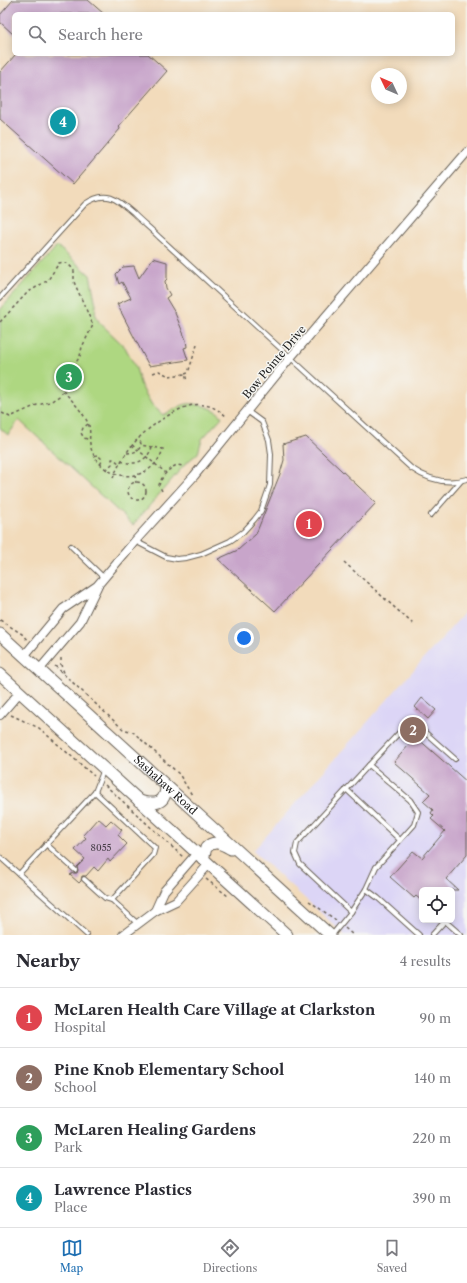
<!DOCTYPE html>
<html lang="en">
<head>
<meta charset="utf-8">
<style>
  :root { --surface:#fff; --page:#f7f7f7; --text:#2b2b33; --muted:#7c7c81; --line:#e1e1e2; --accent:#1f6fb2 }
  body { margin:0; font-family:"Libre Caslon Text",serif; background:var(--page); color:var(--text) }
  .controls { position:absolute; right:12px; bottom:12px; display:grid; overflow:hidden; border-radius:6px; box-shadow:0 2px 10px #0003 }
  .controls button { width:36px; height:36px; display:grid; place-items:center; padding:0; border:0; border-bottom:1px solid var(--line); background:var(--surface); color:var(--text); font:20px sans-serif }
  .compass { position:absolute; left:371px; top:68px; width:36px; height:36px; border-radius:50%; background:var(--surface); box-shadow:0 2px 10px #0003; rotate:314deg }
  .you { position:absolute; left:244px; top:638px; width:14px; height:14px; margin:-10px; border:3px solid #fff; border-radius:50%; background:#1a73e8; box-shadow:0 0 0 6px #1a73e833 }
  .badge { display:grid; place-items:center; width:26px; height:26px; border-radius:50%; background:var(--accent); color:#fff; font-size:13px; font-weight:700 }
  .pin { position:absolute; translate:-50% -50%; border:2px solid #fff; box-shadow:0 1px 4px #0006 }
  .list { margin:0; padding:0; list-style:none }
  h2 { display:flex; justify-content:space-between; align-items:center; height:52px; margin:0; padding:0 16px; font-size:17px }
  h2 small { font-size:13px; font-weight:400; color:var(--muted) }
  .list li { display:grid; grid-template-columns:26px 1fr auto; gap:12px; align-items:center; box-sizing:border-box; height:60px; padding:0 16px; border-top:1px solid var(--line) }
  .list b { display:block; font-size:15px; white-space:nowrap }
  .list p { margin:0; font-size:13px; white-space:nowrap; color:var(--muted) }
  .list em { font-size:13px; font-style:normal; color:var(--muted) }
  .icon { flex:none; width:22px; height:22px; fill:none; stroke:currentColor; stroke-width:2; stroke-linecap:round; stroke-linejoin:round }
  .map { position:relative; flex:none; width:467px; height:935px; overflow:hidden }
  .search { position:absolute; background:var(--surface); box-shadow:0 2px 10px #0003; left:12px; right:12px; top:12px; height:44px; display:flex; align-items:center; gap:10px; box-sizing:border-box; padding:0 14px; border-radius:6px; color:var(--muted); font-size:15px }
  .sheet { height:292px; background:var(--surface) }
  nav { display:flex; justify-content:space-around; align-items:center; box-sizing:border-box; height:56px; border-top:1px solid var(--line); background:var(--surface); font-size:11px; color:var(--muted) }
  nav a { display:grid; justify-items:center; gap:2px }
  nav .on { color:var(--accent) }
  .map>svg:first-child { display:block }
</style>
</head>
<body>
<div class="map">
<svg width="467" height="935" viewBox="0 0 467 935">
  <rect width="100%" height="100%" fill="#f6f6f2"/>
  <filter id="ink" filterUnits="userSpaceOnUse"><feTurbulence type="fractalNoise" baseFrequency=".025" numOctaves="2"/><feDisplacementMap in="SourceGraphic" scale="8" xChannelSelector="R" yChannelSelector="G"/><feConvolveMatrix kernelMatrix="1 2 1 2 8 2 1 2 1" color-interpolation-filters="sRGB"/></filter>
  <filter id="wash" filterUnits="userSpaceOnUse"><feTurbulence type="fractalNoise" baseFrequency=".012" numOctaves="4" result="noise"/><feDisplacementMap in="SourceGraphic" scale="16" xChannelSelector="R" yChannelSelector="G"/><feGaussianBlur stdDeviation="0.9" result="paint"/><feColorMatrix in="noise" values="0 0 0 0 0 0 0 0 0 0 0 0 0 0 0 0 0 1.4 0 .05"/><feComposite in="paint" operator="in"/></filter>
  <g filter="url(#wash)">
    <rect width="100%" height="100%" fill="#f2dbbb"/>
    <path fill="#dcd5f6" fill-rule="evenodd" d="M 467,610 L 467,935 L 345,935 L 253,851 ZM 422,890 L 452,890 L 452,920 L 422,920 Z"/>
    <path fill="#aed781" stroke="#657a4e" d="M 57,246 L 90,275 L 96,305 L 95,313 L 99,322 L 125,347 L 136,368 L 141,386 L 152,405 L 163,415 C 170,412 180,405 187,404 C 197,403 217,408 222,417 L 202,439 L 198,453 L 185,464 L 133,525 L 19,420 L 8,435 L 0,428 L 0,310 Z"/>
    <g id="blocks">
      <g fill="#c8a5ca">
        <path d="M 13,0 L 88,0 L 104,14 L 14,14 L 14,35 L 0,22 L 0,15 Z"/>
        <path d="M 16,54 L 148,54 L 167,71 L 119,126 L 120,129 L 73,184 L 0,119 L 0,72 Z"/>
        <path d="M 153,258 L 167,262 L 167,279 L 165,281 L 166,288 L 170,295 L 166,298 L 175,313 L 186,340 L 187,347 L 184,348 L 188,360 L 149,366 L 117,304 L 131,298 L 122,282 L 119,284 L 116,274 L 123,267 L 134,266 L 139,278 Z"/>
        <path d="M 306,437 L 376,503 L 275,611 L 218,559 L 238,550 L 256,534 L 280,474 L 284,460 L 283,444 Z"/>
        <path d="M 422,698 L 436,710 L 428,719 L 415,707 Z"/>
        <path d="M 416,737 L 467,782 L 467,855 L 446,879 L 458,890 L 422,890 L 422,901 L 416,896 L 414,898 L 390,877 L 413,851 L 422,858 L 445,831 L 431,819 L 434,816 L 431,813 L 433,810 L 423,801 L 430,794 L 394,762 Z"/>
        <path d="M 98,818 L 106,825 L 111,820 L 122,830 L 118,835 L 127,844 L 110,862 L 108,859 L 98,871 L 94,867 L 86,876 L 82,876 L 81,881 L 79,883 L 70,875 L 73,873 L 77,873 L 78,870 L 77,867 L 85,859 L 75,850 L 86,838 L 83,835 Z"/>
      </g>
    </g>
  </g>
  <g filter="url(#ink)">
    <use href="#blocks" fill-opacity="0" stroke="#675f54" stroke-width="1"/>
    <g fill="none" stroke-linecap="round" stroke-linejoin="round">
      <defs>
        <g id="service">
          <path d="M 0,298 L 85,204 C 106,189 117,199 134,214 C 142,222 151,229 159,237 L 411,468 C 427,479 447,485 467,479"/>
          <path d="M 431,515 L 461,481"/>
          <path d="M 135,541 L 166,557 L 177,559 L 186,558 L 201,554 L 230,541 L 243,532 L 254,520 L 261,511 L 270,485 L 271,454 L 269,440 L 262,422 L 247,411"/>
          <path d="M 71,546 L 104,578"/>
          <path d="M 346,789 L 400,840"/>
          <path d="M 95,792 L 155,848 L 153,855 L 112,900 L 138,924"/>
          <path d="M 46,844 L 75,870"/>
          <path d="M 0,857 L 87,935"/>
          <path d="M 19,874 L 95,792 L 104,769"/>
          <path d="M 84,879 L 105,898 L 112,900"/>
          <path d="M 366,889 L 378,898 L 419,935"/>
          <path d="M 351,912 L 300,864 L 295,853 L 297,843 L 369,765"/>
          <path d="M 332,935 L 351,912 L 366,889 L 376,867 L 414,825 L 418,812 L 410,800 L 369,765 L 411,720 L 455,759"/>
          <path d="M 432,935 L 445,921 L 461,935"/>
        </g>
        <g id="minor">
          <path d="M 24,656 L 63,609 L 97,586 L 135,541 L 194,476 L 290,358 L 467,152"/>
          <path d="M 39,670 L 80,622 L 97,587"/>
          <path d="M 0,715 L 20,692"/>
          <path d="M 155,911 L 164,891 L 197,853"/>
          <path d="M 123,935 L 155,911 L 176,901 L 209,864"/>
        </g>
        <g id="secondary">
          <path id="s1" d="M 0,634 L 330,935"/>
          <path d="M 0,674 L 287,935"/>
          <path d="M 139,801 C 154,805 166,805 166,786"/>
          <path d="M 203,859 L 206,848 C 214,839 222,844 231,849"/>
        </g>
      </defs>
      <use href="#service" stroke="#675f54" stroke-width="6"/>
      <use href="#minor" stroke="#675f54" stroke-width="10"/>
      <use href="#secondary" stroke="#675f54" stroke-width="13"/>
      <g stroke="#675f54" stroke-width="1.5" stroke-dasharray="3 3" stroke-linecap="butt">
        <path d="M 0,322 L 27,293 L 48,280 L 59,263 C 66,261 71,266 74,271 L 74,282 L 93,325 L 82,347 L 80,356 L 72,369 L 61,395 L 50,402 L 37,405 L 10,417 L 0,412"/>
        <path d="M 153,373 L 159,371 L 169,376 L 185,374 L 187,381"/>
        <path d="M 185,374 L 188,373 L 197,345"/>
        <path d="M 63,391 C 72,400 82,411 88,423 C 91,429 89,437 90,444 C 94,466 116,481 139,474 C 151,470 159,462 163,449 L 141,445"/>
        <path d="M 88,424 L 83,428 L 81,433 L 84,438 L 90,440"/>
        <path d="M 132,445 L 166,473"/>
        <path d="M 127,453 C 134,453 140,451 141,444 L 139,438"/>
        <path d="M 94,456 L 97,455 L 101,458 L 102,461 L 100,465"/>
        <path d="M 121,461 C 135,467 148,460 152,447"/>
        <path d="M 106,470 L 112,464 L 112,459 L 114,459 L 120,464"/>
        <path d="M 135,475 L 136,483"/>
        <path d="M 113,478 C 125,449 142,431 169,415 C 190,403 206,399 226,416"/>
        <circle cx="137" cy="491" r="9"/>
        <path d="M 162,491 L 159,485 C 162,476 169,468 177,465 L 183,466"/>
        <path d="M 344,562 L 413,624"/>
        <path d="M 0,620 L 22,634 L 27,640"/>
        <path d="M 61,658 L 61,665 L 65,675"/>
        <path d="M 55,666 L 113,720 L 123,729 L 133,732 L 179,774 L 192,795"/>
        <path d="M 11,715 L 39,728 L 94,776"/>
        <path d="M 105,785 L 183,857"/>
        <path d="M 206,879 L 228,896"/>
        <path d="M 309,901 L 336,920"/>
        <path d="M 345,928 L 353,935"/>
      </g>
      <use href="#service" stroke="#fff" stroke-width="4"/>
      <use href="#minor" stroke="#fff" stroke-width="8"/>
      <use href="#secondary" stroke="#fff" stroke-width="11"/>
    </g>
  </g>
  <g text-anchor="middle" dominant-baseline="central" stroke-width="3" stroke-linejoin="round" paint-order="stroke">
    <g font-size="9" fill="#473e48">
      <text x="101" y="847">8055</text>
    </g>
    <g font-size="11" fill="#1c1c1c" stroke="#f6f6f2">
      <text transform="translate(274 362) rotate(-50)">Bow Pointe Drive</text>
      <text stroke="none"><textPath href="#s1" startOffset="224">Sashabaw Road</textPath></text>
    </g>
  </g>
</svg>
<div class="controls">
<button><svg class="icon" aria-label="locate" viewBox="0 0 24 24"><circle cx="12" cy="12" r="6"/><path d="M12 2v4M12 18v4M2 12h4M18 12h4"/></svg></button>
</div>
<svg class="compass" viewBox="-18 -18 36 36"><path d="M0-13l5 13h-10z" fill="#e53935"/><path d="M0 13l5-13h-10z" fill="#7c7c81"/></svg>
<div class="you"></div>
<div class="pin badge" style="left:309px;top:524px;background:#e0444e">1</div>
<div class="pin badge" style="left:413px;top:730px;background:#8d6e63">2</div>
<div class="pin badge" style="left:69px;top:377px;background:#2e9e5b">3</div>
<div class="pin badge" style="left:63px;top:122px;background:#0f9aa8">4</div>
<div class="search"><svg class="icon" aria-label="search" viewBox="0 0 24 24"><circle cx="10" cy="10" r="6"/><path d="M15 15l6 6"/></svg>Search here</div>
</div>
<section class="sheet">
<h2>Nearby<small>4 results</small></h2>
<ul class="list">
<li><span class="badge" style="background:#e0444e">1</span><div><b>McLaren Health Care Village at Clarkston</b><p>Hospital</p></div><em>90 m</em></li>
<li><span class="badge" style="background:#8d6e63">2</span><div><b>Pine Knob Elementary School</b><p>School</p></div><em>140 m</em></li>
<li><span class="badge" style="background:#2e9e5b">3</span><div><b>McLaren Healing Gardens</b><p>Park</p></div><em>220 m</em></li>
<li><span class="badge" style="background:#0f9aa8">4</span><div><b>Lawrence Plastics</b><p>Place</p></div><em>390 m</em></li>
</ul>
</section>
<nav>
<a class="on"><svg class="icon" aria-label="map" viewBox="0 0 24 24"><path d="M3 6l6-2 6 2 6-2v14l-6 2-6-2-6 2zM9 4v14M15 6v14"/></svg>Map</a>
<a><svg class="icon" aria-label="directions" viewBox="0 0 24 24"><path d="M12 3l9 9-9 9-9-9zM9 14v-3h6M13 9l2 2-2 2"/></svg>Directions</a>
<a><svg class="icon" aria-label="saved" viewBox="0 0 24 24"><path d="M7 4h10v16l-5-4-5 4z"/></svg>Saved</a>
</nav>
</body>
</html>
